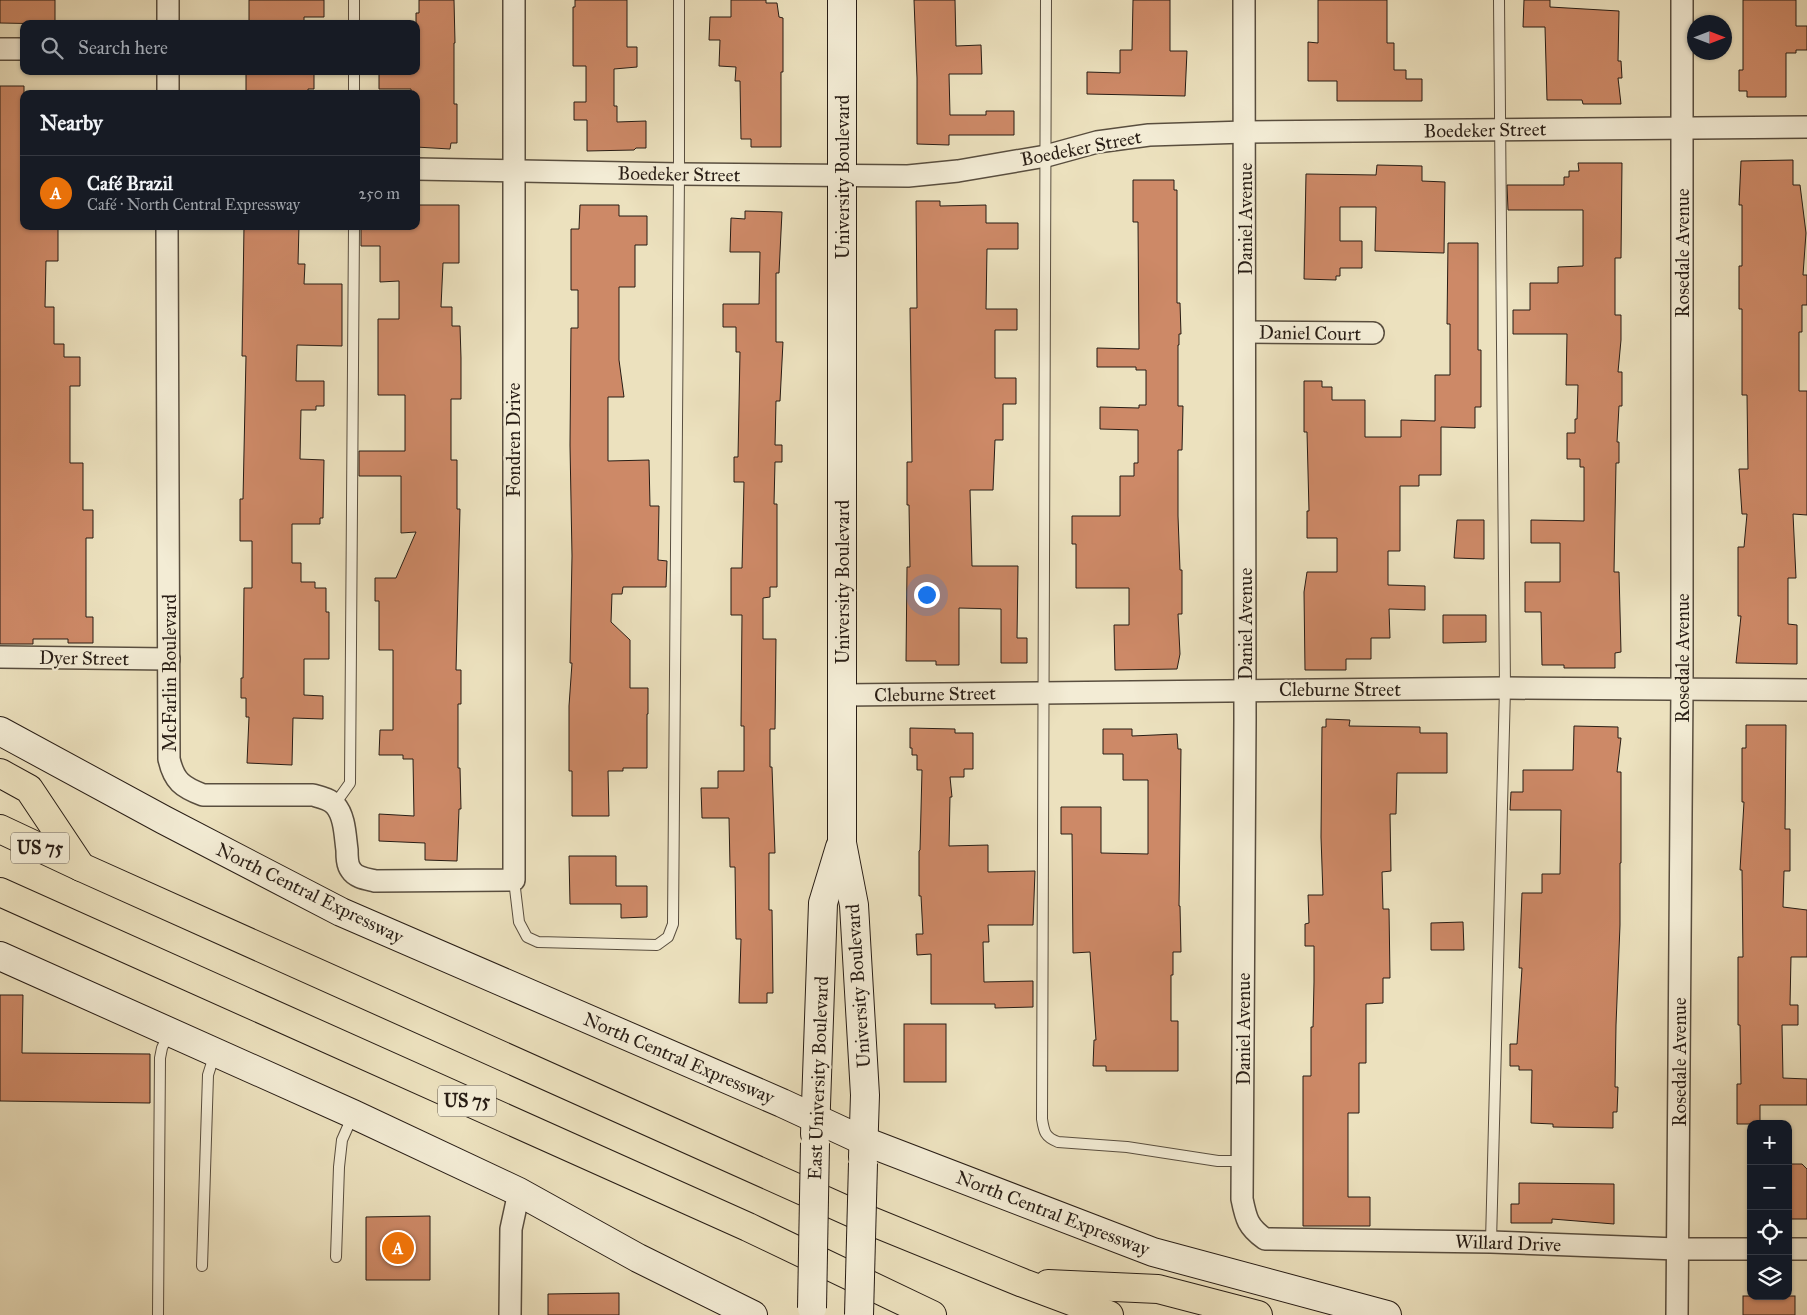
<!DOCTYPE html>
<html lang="en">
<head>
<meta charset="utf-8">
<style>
  :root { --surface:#171b24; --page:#20242c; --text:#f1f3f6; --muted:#9ea1a6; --line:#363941; --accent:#0f766e }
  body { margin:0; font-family:"IM FELL Great Primer",serif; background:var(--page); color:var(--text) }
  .controls { position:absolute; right:15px; bottom:15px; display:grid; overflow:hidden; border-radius:10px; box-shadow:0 1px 4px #0004 }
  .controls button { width:45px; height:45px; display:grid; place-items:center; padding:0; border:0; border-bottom:1px solid var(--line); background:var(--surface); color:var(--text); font:25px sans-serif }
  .compass { position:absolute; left:1687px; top:15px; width:45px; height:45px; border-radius:50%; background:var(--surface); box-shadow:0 1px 4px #0004; rotate:90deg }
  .you { position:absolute; left:926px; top:594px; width:18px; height:18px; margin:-12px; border:4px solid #fff; border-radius:50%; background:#1a73e8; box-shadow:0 0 0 8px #1a73e833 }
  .badge { display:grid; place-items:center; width:32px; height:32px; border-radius:50%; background:var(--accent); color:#fff; font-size:16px; font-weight:700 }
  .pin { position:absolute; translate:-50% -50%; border:2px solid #fff; box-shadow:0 1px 5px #0006 }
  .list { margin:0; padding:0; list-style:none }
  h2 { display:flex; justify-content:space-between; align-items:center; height:65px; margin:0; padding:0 20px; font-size:21px }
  h2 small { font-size:16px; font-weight:400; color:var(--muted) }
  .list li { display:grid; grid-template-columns:32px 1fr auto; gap:15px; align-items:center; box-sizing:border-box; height:75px; padding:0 20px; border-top:1px solid var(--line) }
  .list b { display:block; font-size:19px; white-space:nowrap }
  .list p { margin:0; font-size:16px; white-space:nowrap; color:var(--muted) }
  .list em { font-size:16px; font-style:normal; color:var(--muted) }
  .icon { flex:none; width:28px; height:28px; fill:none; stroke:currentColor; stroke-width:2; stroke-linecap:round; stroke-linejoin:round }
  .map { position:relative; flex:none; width:1807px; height:1315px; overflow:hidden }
  .search { position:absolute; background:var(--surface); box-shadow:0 1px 4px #0004; left:20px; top:20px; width:400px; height:55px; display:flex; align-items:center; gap:12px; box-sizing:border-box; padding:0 18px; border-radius:10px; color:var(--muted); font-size:19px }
  .panel { position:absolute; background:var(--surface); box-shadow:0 1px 4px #0004; left:20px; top:90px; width:400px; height:140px; border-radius:10px }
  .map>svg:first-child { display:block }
</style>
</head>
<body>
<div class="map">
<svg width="1807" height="1315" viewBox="0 0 1807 1315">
  <rect width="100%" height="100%" fill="#ece1be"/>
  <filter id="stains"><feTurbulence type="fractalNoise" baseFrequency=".004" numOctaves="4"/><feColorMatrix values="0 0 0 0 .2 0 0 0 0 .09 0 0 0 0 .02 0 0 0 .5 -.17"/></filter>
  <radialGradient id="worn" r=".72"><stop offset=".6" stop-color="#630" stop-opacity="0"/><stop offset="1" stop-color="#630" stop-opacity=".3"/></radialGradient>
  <g fill="#cd8967" stroke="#281d15">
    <path d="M 0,0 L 55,0 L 55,24 L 0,23 Z"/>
    <path d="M 249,0 L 324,0 L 324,17 L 304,17 L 304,24 L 249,24 Z"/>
    <path d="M 419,0 L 454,0 L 455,43 L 454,43 L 454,104 L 457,104 L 457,143 L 451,143 L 450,149 L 416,147 L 416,94 L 411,94 L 411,89 L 379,89 L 379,71 L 416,71 L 416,13 L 419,13 Z"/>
    <path d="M 575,0 L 627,0 L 627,47 L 637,47 L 637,67 L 614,69 L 614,106 L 617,106 L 617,122 L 646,121 L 646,148 L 636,148 L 634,150 L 587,151 L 587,120 L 574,120 L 574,102 L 586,102 L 586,66 L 573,66 L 573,7 L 575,7 Z"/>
    <path d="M 731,0 L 766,0 L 766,3 L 777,3 L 779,17 L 783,18 L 783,72 L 781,72 L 781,147 L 751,147 L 751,139 L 741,139 L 740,81 L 735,81 L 736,67 L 719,66 L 720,40 L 709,40 L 710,17 L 731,17 Z"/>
    <path d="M 914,0 L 955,0 L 956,46 L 981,45 L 982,74 L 949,74 L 950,115 L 986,115 L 986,111 L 1014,111 L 1014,135 L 949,135 L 949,145 L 917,144 L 917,78 Z"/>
    <path d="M 1133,0 L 1170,0 L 1170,51 L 1187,51 L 1185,96 L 1087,94 L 1087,72 L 1120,73 L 1120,50 L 1132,50 Z"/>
    <path d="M 1318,0 L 1387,0 L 1387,43 L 1394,43 L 1394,70 L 1406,70 L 1406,79 L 1422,79 L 1422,101 L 1337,101 L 1337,81 L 1308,81 L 1308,42 L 1318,43 Z"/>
    <path d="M 1524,0 L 1550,0 L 1550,7 L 1619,11 L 1618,61 L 1621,61 L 1622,78 L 1618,78 L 1621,104 L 1583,104 L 1582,100 L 1547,100 L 1545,27 L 1523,27 Z"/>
    <path d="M 1743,0 L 1796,0 L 1796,26 L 1807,26 L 1807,50 L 1796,50 L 1796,53 L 1786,53 L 1786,97 L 1747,97 L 1747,91 L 1739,91 L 1739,70 L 1743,70 Z"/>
    <path d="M 246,71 L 314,71 L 314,89 L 308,89 L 308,91 L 246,91 Z"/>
    <path d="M 0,86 L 24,86 L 24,226 L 58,226 L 58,261 L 46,261 L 45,307 L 54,307 L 54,344 L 64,344 L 64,357 L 80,357 L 80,386 L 70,386 L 70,463 L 83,463 L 83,510 L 93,510 L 93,538 L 86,538 L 86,617 L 93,617 L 93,643 L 68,643 L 68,639 L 33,639 L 33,644 L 0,644 Z"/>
    <path d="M 1793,160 L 1793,185 L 1800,185 L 1806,233 L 1803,275 L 1807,275 L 1807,305 L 1802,305 L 1802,332 L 1799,332 L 1799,391 L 1807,391 L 1807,515 L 1793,514 L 1796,578 L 1788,578 L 1788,624 L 1797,625 L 1797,664 L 1736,663 L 1741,616 L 1738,616 L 1738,547 L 1744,547 L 1747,514 L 1742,514 L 1739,469 L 1748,469 L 1747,395 L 1742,395 L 1742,309 L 1739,309 L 1739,266 L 1742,266 L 1742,205 L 1739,205 L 1741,161 Z"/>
    <path d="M 1578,163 L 1622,163 L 1621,258 L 1615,258 L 1615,315 L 1621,315 L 1621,340 L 1618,372 L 1622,372 L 1622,406 L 1619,406 L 1617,442 L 1619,442 L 1619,463 L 1616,463 L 1614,572 L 1619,572 L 1621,652 L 1615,653 L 1615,668 L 1564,668 L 1564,665 L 1542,665 L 1541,612 L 1525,612 L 1525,582 L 1560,582 L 1560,543 L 1531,543 L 1531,520 L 1584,521 L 1584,467 L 1580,467 L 1580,459 L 1567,459 L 1567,433 L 1575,433 L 1575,419 L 1577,419 L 1578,385 L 1566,385 L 1567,334 L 1513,334 L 1513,310 L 1530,310 L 1530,283 L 1558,283 L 1558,267 L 1583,266 L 1583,210 L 1508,210 L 1507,185 L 1564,185 L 1564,177 L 1569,177 L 1569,171 L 1579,171 Z"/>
    <path d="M 1377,165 L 1422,166 L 1422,181 L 1445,182 L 1444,253 L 1375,251 L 1376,207 L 1340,207 L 1340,241 L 1362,241 L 1362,268 L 1340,268 L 1340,276 L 1336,276 L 1336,280 L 1304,279 L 1306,174 L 1376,175 Z"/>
    <path d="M 1133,180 L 1174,180 L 1174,190 L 1177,190 L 1177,303 L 1180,303 L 1181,334 L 1179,334 L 1179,345 L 1178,345 L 1178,406 L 1183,406 L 1182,450 L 1178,450 L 1178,516 L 1180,570 L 1182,570 L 1182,614 L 1178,614 L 1180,654 L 1177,669 L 1115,670 L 1114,625 L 1129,625 L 1129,588 L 1076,588 L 1076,544 L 1072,544 L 1072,516 L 1120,516 L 1120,476 L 1134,476 L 1134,463 L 1138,463 L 1138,430 L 1100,429 L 1100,407 L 1139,408 L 1139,405 L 1146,405 L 1146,370 L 1136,370 L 1136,367 L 1097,367 L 1097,348 L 1139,349 L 1138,222 L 1133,222 Z"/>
    <path d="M 916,201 L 940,201 L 940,206 L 986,205 L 986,223 L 1018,223 L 1018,249 L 987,249 L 986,309 L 1017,309 L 1017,330 L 995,330 L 995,378 L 1016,378 L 1016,404 L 1003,404 L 1003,440 L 995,440 L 993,490 L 970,490 L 972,566 L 1018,566 L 1017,638 L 1027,638 L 1027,663 L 1001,663 L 1001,609 L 959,608 L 959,665 L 936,665 L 936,661 L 906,661 L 907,567 L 910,567 L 909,505 L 907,505 L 907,462 L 912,462 L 910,308 L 917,308 Z"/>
    <path d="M 416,205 L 459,205 L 459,263 L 443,263 L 441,307 L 452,307 L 452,326 L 460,326 L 461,358 L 461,399 L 451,399 L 451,460 L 457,460 L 457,509 L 460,509 L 456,670 L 461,670 L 461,704 L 458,704 L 458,768 L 460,768 L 461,809 L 459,809 L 457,861 L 425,860 L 425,843 L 379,841 L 379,814 L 414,816 L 413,759 L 403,759 L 403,755 L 379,755 L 380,730 L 393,730 L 393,650 L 379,650 L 379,601 L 375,601 L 375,578 L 396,578 L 416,532 L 401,533 L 401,476 L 359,476 L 359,451 L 405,451 L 405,395 L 378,395 L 378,319 L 399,319 L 399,281 L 380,282 L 380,246 L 361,246 L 361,226 L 416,226 Z"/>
    <path d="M 580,205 L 619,205 L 619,216 L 647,216 L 647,245 L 635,245 L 635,287 L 619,287 L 619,360 L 624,397 L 608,397 L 608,461 L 649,460 L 650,506 L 659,506 L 658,560 L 667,561 L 666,587 L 623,587 L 622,594 L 612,594 L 611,622 L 630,640 L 630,688 L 648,688 L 648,714 L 647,714 L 647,768 L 623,768 L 623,771 L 608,771 L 609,816 L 572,816 L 572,771 L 569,771 L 569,706 L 572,663 L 570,663 L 572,556 L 570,445 L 571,328 L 578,328 L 578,290 L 571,290 L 571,229 L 579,229 Z"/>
    <path d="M 745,211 L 782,212 L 779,273 L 776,273 L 776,342 L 783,342 L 780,401 L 776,401 L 775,445 L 782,445 L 782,462 L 775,462 L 774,504 L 777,504 L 777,587 L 770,587 L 770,597 L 763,598 L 763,639 L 776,639 L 775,729 L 770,729 L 770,767 L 772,767 L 775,853 L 769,853 L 769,910 L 772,910 L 773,993 L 767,993 L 767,1003 L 739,1003 L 741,939 L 736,939 L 735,867 L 730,867 L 729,818 L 702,818 L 701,788 L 718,788 L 718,771 L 744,771 L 744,726 L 741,726 L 742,615 L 731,615 L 731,568 L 742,568 L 744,482 L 734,482 L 734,457 L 738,457 L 740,352 L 736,352 L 736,327 L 723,327 L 723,304 L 759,304 L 760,252 L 730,252 L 731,218 L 745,219 Z"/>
    <path d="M 244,226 L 299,226 L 298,264 L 305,264 L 304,284 L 342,284 L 342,346 L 297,345 L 296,381 L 324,381 L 324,406 L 316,406 L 316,410 L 301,410 L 300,459 L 324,460 L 323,518 L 320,518 L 320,524 L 292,524 L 292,563 L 301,563 L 301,582 L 315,582 L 315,588 L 326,588 L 326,612 L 329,612 L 329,659 L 304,659 L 304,695 L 323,696 L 323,719 L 293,718 L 292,765 L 247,763 L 249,717 L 246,717 L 246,698 L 241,698 L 241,678 L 243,678 L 244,588 L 252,588 L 252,541 L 240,541 L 240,499 L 243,499 L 246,356 L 242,356 Z"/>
    <path d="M 1448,243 L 1478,243 L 1478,350 L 1481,350 L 1481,407 L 1475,407 L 1475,428 L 1441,427 L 1441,475 L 1419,475 L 1419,486 L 1400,486 L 1400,551 L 1388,551 L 1388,585 L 1425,586 L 1425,610 L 1389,609 L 1390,638 L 1371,638 L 1371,659 L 1346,659 L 1346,670 L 1305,670 L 1304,592 L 1307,572 L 1337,572 L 1337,538 L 1307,538 L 1307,511 L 1309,511 L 1307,432 L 1304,432 L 1304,381 L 1322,381 L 1322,387 L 1332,387 L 1332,400 L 1365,400 L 1365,437 L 1401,437 L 1401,420 L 1435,421 L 1435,375 L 1450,375 L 1450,324 L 1447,324 Z"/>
    <path d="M 1457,520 L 1484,520 L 1484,559 L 1454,558 Z"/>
    <path d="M 1443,615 L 1486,615 L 1486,642 L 1443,643 Z"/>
    <path d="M 1326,719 L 1350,720 L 1349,726 L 1420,727 L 1420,733 L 1447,733 L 1447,773 L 1397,773 L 1396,814 L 1390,814 L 1391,871 L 1382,872 L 1383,909 L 1389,909 L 1390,978 L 1383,978 L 1383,1003 L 1366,1004 L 1366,1063 L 1359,1063 L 1359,1113 L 1348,1113 L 1348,1197 L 1370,1197 L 1370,1226 L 1303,1226 L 1303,1076 L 1311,1076 L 1311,1027 L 1313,1027 L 1314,982 L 1314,946 L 1305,946 L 1305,924 L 1309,923 L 1308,895 L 1323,895 L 1321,837 L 1322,727 L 1326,727 Z"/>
    <path d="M 1746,725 L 1786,725 L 1785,829 L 1790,829 L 1790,871 L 1784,871 L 1783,907 L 1807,910 L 1807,957 L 1791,957 L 1790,1005 L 1798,1005 L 1798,1025 L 1782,1025 L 1783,1078 L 1807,1079 L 1807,1105 L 1760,1105 L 1760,1124 L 1737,1124 L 1737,1084 L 1741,1084 L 1740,1025 L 1738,1025 L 1738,957 L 1743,957 L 1742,870 L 1740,870 L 1744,802 L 1742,802 L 1742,748 L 1746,748 Z"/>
    <path d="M 1574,726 L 1618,727 L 1618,738 L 1621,738 L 1617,772 L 1621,772 L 1621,863 L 1620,863 L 1620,925 L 1616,1025 L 1615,1087 L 1618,1087 L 1617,1112 L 1613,1112 L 1613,1128 L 1553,1127 L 1553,1124 L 1531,1123 L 1532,1070 L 1519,1070 L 1519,1066 L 1510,1066 L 1510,1044 L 1517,1044 L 1522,968 L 1519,968 L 1522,893 L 1542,893 L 1542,874 L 1560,874 L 1561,810 L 1510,810 L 1511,792 L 1523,792 L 1523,770 L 1573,770 Z"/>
    <path d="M 910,728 L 955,729 L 955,733 L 973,733 L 973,769 L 964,769 L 964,777 L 950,777 L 952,797 L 950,797 L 949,846 L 988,845 L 988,872 L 1035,871 L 1033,925 L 988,925 L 989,942 L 983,942 L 984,982 L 1033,981 L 1033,1007 L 995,1008 L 995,1004 L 931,1004 L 931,954 L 917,955 L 916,934 L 923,934 L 921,896 L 919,896 L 919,851 L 920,850 L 922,770 L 917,770 L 917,755 L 912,755 L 912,748 L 910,748 Z"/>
    <path d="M 1103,729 L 1132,729 L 1132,736 L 1177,734 L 1178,749 L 1181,749 L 1179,906 L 1180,906 L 1181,952 L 1173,952 L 1173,975 L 1171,975 L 1171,1021 L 1178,1021 L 1178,1071 L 1106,1071 L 1106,1066 L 1093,1066 L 1094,1040 L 1096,1040 L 1090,952 L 1073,953 L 1072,834 L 1061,834 L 1061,807 L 1101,807 L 1101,853 L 1148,854 L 1148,780 L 1123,780 L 1123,754 L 1103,754 Z"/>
    <path d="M 569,856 L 616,856 L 616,886 L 647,886 L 647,917 L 621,918 L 621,904 L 570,904 Z"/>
    <path d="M 1463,922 L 1464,950 L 1431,950 L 1431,923 Z"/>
    <path d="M 0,995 L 23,995 L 22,1053 L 150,1054 L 150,1103 L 0,1101 Z"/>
    <rect x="904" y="1024" width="42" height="58"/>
    <path d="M 1788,1164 L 1802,1164 L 1807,1169 L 1807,1219 L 1788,1219 Z"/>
    <path d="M 1519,1183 L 1614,1184 L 1614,1224 L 1552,1219 L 1552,1223 L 1511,1223 L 1511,1204 L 1519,1204 Z"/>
    <path d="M 430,1216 L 430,1280 L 366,1280 L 366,1217 Z"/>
    <path d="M 619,1293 L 619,1315 L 548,1315 L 548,1294 Z"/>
    <rect x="1743" y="1296" width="52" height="19"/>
  </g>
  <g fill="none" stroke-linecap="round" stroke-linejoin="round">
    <defs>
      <g id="lane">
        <path d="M 354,0 L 354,24"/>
        <path d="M 1046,0 L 1042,1119 C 1044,1132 1045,1137 1058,1142 L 1127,1147 L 1218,1161 L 1242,1161"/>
        <path d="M 354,71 L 354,94"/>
        <path d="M 335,804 L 350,783 L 354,226"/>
        <path d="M 514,880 L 519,922 L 527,937 L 538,942 L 657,945 L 668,937 L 673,924 L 679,174 L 679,0"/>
        <path d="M 1491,1242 L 1505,688 L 1499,0"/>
        <path d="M 336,1257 L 339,1167 L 342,1140 L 353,1115"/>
        <path d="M 202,1266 L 208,1075 L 215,1053"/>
        <path d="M 158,1315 L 160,1058 L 162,1048 L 169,1033"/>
      </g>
      <g id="street">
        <path d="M 168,0 L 168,24"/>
        <path d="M 1244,0 L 1245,720 L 1242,1199 C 1246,1219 1248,1227 1265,1239 L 1491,1242 L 1677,1249 L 1751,1249"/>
        <path d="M 0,49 L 24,49"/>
        <path d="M 168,94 L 168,71"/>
        <path d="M 416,169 L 679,174 L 908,176 L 958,171 L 1046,156 L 1097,142 L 1149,135 L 1245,132 L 1807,127"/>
        <path d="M 167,226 L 169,759 C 174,781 182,787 203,795 L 313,795 C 320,797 330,799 335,805 C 345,816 345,836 347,850 C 347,856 347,865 351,870 C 356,878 367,879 375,881 L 514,880 L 514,0"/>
        <path d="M 1246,332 L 1373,333"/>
        <path d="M 0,657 L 169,659"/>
        <path d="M 842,695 L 1505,688 L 1807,690"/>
        <path d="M 1788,1249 L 1807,1249"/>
        <path d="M 510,1315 L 511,1229 L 519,1192"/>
        <path d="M 1677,1315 L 1682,688 L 1682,0"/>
      </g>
      <g id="secondary">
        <path d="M 842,0 L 842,843 L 854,905 L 865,1095 L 863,1157"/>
        <path d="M 0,731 L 164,820 L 341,912 L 782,1103 L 864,1141 L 1153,1252 L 1387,1315"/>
        <path d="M 0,956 L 353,1114 L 519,1192 L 638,1258 L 753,1315"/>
        <path d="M 815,1134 L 823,903 L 840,847"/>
      </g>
      <g id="highway">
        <path d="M 0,773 L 29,789 L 81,867"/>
        <path d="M 0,829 L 81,867 L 866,1219 L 1023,1283 L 1109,1315"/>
        <path d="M 0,892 L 748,1227 L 932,1315"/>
        <path d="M 1048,1284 L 1158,1289 L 1258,1315"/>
      </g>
    </defs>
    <use href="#lane" stroke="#594e3f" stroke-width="12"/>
    <use href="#street" stroke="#594e3f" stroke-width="24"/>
    <use href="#secondary" stroke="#281d15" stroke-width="30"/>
    <use href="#highway" stroke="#281d15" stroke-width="30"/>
    <use href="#lane" stroke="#f3ecd5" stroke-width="10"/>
    <use href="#street" stroke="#f3ecd5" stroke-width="21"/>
    <use href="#secondary" stroke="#f3ecd5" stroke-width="28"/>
    <use href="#highway" stroke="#ece1be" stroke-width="28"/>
    <defs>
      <g id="secondary-bridge">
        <path d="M 812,1308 L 815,1143"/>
        <path d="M 859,1315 L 863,1163"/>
      </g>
    </defs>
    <use href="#secondary-bridge" stroke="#281d15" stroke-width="30" stroke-linecap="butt"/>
    <use href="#secondary-bridge" stroke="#f3ecd5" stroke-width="28"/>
  </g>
  <g text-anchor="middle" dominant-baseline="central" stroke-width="4.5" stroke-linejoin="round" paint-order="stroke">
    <g fill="#f3ecd5" stroke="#655b4f" stroke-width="1">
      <rect x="11" y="832.5" width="58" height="31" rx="4"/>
      <rect x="438" y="1085.5" width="58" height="31" rx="4"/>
    </g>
    <g font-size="18" font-weight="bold" fill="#281d15">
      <text x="40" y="848">US 75</text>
      <text x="467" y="1101">US 75</text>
    </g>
    <g font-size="19" fill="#281d15" stroke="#f3ecd5">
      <text transform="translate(1485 130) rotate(-1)">Boedeker Street</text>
      <text transform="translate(1081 148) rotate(-11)">Boedeker Street</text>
      <text transform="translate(679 174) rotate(1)">Boedeker Street</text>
      <text transform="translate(842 177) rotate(-90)">University Boulevard</text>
      <text transform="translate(1245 219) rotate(-90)">Daniel Avenue</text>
      <text transform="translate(1682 253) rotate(-90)">Rosedale Avenue</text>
      <text transform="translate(1310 333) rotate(1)">Daniel Court</text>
      <text transform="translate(513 440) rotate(-90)">Fondren Drive</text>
      <text transform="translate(842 582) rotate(-90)">University Boulevard</text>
      <text transform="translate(1245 624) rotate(-90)">Daniel Avenue</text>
      <text transform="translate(84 658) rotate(1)">Dyer Street</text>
      <text transform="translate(1682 658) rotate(-90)">Rosedale Avenue</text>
      <text transform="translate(169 673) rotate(-90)">McFarlin Boulevard</text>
      <text x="1340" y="689">Cleburne Street</text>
      <text transform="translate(935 694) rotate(-1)">Cleburne Street</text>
      <text transform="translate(310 893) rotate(26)">North Central Expressway</text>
      <text transform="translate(858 986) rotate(-94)">University Boulevard</text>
      <text transform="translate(1243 1029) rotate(-90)">Daniel Avenue</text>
      <text transform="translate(679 1058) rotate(23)">North Central Expressway</text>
      <text transform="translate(1679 1062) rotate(-90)">Rosedale Avenue</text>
      <text transform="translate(818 1078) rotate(-88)">East University Boulevard</text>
      <text transform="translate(1053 1213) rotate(21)">North Central Expressway</text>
      <text transform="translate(1508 1243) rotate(2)">Willard Drive</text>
    </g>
  </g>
  <rect width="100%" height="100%" filter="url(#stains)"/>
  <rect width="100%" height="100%" fill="url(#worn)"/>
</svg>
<div class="controls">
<button>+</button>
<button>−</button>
<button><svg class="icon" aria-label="locate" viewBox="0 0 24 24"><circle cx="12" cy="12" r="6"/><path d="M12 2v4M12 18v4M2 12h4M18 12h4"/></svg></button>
<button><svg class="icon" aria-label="layers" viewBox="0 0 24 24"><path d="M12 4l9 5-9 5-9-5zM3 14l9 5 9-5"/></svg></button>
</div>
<svg class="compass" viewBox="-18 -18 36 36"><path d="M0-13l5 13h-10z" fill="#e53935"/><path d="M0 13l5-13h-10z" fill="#9ea1a6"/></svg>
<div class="you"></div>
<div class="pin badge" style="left:398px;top:1248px;background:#e8710a">A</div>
<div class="search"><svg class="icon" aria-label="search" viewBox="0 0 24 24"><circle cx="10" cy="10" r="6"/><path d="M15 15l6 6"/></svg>Search here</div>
<section class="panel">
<h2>Nearby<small></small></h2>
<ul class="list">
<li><span class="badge" style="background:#e8710a">A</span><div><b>Café Brazil</b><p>Café · North Central Expressway</p></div><em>250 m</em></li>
</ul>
</section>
</div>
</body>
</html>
